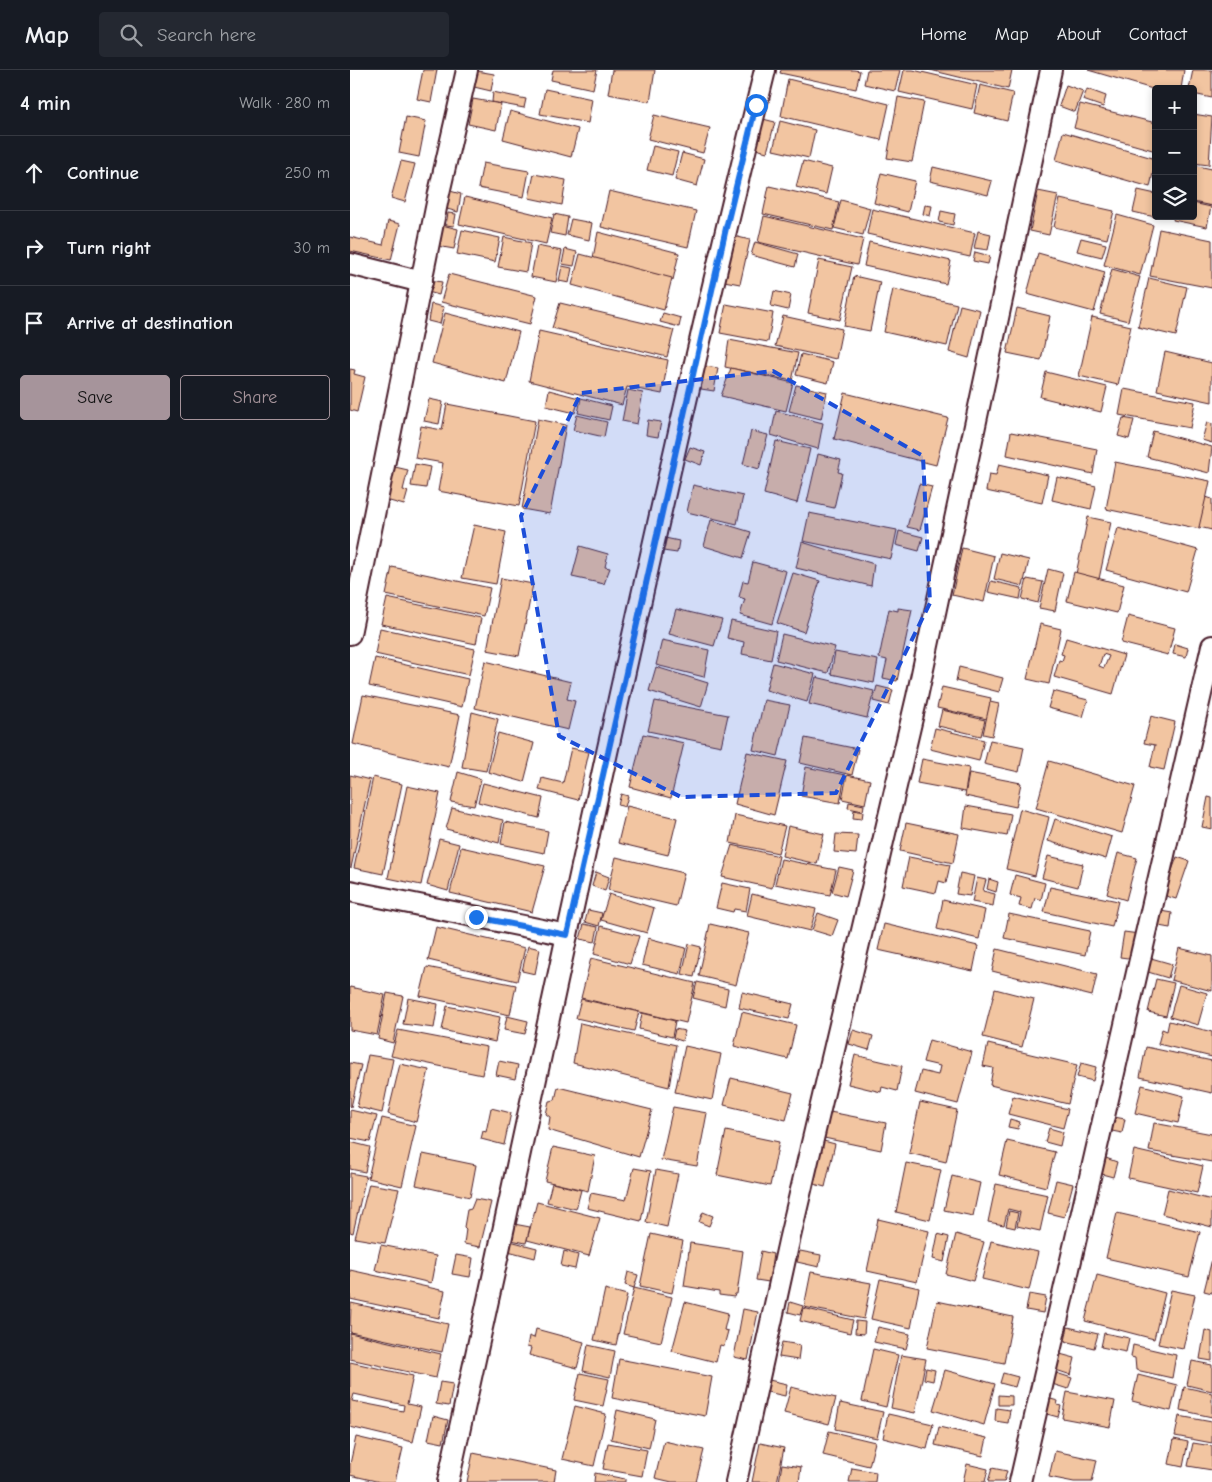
<!DOCTYPE html>
<html lang="en">
<head>
<meta charset="utf-8">
<style>
  :root { --surface:#171b24; --page:#242831; --text:#f1f3f6; --muted:#9ea1a6; --line:#363941; --accent:#a6949b }
  body { margin:0; font-family:"Comic Neue",sans-serif; background:var(--page); color:var(--text) }
  .controls { position:absolute; right:15px; top:15px; display:grid; overflow:hidden; border-radius:5px; box-shadow:0 2px 8px #0003 }
  .controls button { width:45px; height:45px; display:grid; place-items:center; padding:0; border:0; border-bottom:1px solid var(--line); background:var(--surface); color:var(--text); font:25px sans-serif }
  .stop { position:absolute; width:15px; height:15px; margin:-11px; border:4px solid #1a73e8; border-radius:50%; background:#fff }
  .stop.end { background:#1a73e8; border-color:#fff; box-shadow:0 1px 5px #0008 }
  .list { margin:0; padding:0; list-style:none }
  h2 { display:flex; justify-content:space-between; align-items:center; height:65px; margin:0; padding:0 20px; font-size:21px }
  h2 small { font-size:16px; font-weight:400; color:var(--muted) }
  .list li { display:grid; grid-template-columns:32px 1fr auto; gap:15px; align-items:center; box-sizing:border-box; height:75px; padding:0 20px; border-top:1px solid var(--line) }
  .list b { display:block; font-size:19px; white-space:nowrap }
  .list em { font-size:16px; font-style:normal; color:var(--muted) }
  .actions { display:flex; gap:10px; padding:15px 20px }
  .actions a { flex:1; padding:11px 0; border:1px solid var(--accent); border-radius:5px; text-align:center; font-size:18px; color:var(--accent) }
  .actions .main { background:var(--accent); color:#111 }
  .icon { flex:none; width:28px; height:28px; fill:none; stroke:currentColor; stroke-width:2; stroke-linecap:round; stroke-linejoin:round }
  .map { position:relative; flex:none; width:862px; height:1412px; overflow:hidden }
  header { display:flex; align-items:center; gap:30px; box-sizing:border-box; height:70px; padding:0 25px; background:var(--surface); border-bottom:1px solid var(--line) }
  header strong { font-size:24px }
  nav { display:flex; gap:28px; margin-inline-start:auto; font-size:18px }
  .search { width:350px; height:45px; background:var(--page); display:flex; align-items:center; gap:12px; box-sizing:border-box; padding:0 18px; border-radius:5px; color:var(--muted); font-size:19px }
  main { display:flex }
  aside { flex:1; background:var(--surface) }
  .map>svg:first-child { display:block }
</style>
</head>
<body>
<header>
<strong>Map</strong>
<div class="search"><svg class="icon" aria-label="search" viewBox="0 0 24 24"><circle cx="10" cy="10" r="6"/><path d="M15 15l6 6"/></svg>Search here</div>
<nav><a>Home</a><a>Map</a><a>About</a><a>Contact</a></nav>
</header>
<main>
<aside>
<h2>4 min<small>Walk · 280 m</small></h2>
<ul class="list">
<li><svg class="icon" aria-label="ahead" viewBox="0 0 24 24"><path d="M12 20V5M6 11l6-6 6 6"/></svg><div><b>Continue</b></div><em>250 m</em></li>
<li><svg class="icon" aria-label="right" viewBox="0 0 24 24"><path d="M7 20v-9h11M14 6l5 5-5 5"/></svg><div><b>Turn right</b></div><em>30 m</em></li>
<li><svg class="icon" aria-label="arrive" viewBox="0 0 24 24"><path d="M6 21V4h12l-3 4 3 4H6"/></svg><div><b>Arrive at destination</b></div></li>
</ul>
<div class="actions"><a class="main">Save</a><a>Share</a></div>
</aside>
<div class="map">
<svg width="862" height="1412" viewBox="0 0 862 1412">
  <rect width="100%" height="100%" fill="#fff"/>
  <filter id="ink" filterUnits="userSpaceOnUse"><feTurbulence type="fractalNoise" baseFrequency=".02" numOctaves="2"/><feDisplacementMap in="SourceGraphic" scale="10" xChannelSelector="R" yChannelSelector="G"/><feConvolveMatrix kernelMatrix="1 2 1 2 8 2 1 2 1" color-interpolation-filters="sRGB"/></filter>
  <g filter="url(#ink)">
    <g fill="#f2c5a1" stroke="#4a1f2b" fill-rule="evenodd">
      <path d="M 73,0 L 87,0 L 81,32 L 67,29 Z"/>
      <path d="M 203,0 L 247,0 L 243,19 L 201,10 Z"/>
      <path d="M 262,0 L 305,0 L 300,32 L 258,24 Z"/>
      <path d="M 431,0 L 504,0 L 510,1 L 506,19 L 430,3 Z"/>
      <path d="M 517,0 L 550,0 L 545,21 L 514,14 Z"/>
      <path d="M 554,0 L 563,0 L 627,15 L 622,39 L 549,22 Z"/>
      <path d="M 580,0 L 662,0 L 658,19 Z"/>
      <path d="M 738,0 L 834,0 L 831,19 L 806,20 Z"/>
      <path d="M 843,0 L 862,0 L 862,28 L 843,24 L 843,19 L 839,19 Z"/>
      <path d="M 127,1 L 144,4 L 141,21 L 124,17 Z"/>
      <path d="M 438,9 L 539,34 L 531,70 L 431,46 Z"/>
      <path d="M 630,15 L 663,23 L 657,51 L 624,43 Z"/>
      <path d="M 716,15 L 733,21 L 725,42 L 709,36 Z"/>
      <path d="M 195,19 L 242,29 L 238,53 L 190,44 Z"/>
      <path d="M 737,19 L 756,26 L 753,37 L 733,30 Z"/>
      <path d="M 143,22 L 176,29 L 174,38 L 142,32 Z"/>
      <path d="M 548,27 L 574,32 L 562,92 L 537,88 Z"/>
      <path d="M 123,29 L 151,34 L 146,60 L 118,54 Z"/>
      <path d="M 730,34 L 806,53 L 806,81 L 724,58 Z"/>
      <path d="M 160,41 L 228,59 L 221,87 L 153,69 Z"/>
      <path d="M 843,44 L 862,47 L 859,95 L 843,93 Z"/>
      <path d="M 304,45 L 360,58 L 353,83 L 298,69 Z"/>
      <path d="M 56,47 L 76,51 L 69,87 L 49,83 Z"/>
      <path d="M 409,48 L 425,52 L 417,82 L 402,78 Z"/>
      <path d="M 430,51 L 465,60 L 459,88 L 423,80 Z"/>
      <path d="M 713,62 L 806,89 L 800,117 L 706,90 Z"/>
      <path d="M 303,76 L 328,82 L 322,106 L 297,100 Z"/>
      <path d="M 332,83 L 354,89 L 347,116 L 325,110 Z"/>
      <path d="M 51,91 L 65,94 L 55,132 L 41,128 Z"/>
      <path d="M 453,91 L 482,98 L 476,124 L 446,117 Z"/>
      <path d="M 133,93 L 179,101 L 174,127 L 128,118 Z"/>
      <path d="M 843,95 L 862,99 L 862,136 L 843,132 Z"/>
      <path d="M 583,97 L 642,111 L 638,125 L 580,111 Z"/>
      <path d="M 531,103 L 565,111 L 558,142 L 524,133 Z"/>
      <path d="M 184,104 L 216,110 L 212,135 L 179,128 Z"/>
      <path d="M 419,116 L 489,132 L 483,160 L 413,144 Z"/>
      <path d="M 788,120 L 806,124 L 805,147 L 783,142 Z"/>
      <path d="M 100,121 L 111,124 L 108,142 L 97,139 Z"/>
      <path d="M 259,121 L 346,141 L 338,177 L 251,157 Z"/>
      <path d="M 688,121 L 708,125 L 699,165 L 680,161 Z"/>
      <path d="M 115,127 L 202,148 L 196,174 L 109,154 Z"/>
      <path d="M 710,129 L 764,141 L 757,169 L 704,157 Z"/>
      <path d="M 491,130 L 520,138 L 513,165 L 484,158 Z"/>
      <path d="M 843,133 L 861,137 L 857,157 L 823,150 L 824,146 L 843,146 Z"/>
      <path d="M 575,135 L 582,136 L 580,146 L 573,144 Z"/>
      <path d="M 522,139 L 625,163 L 620,187 L 517,164 Z"/>
      <path d="M 591,141 L 605,144 L 603,155 L 589,152 Z"/>
      <path d="M 98,143 L 106,144 L 104,156 L 96,155 Z"/>
      <path d="M 204,144 L 218,147 L 215,166 L 200,163 Z"/>
      <path d="M 767,145 L 803,155 L 790,205 L 754,195 Z"/>
      <path d="M 414,146 L 513,169 L 507,195 L 408,172 Z"/>
      <path d="M 221,149 L 242,153 L 239,170 L 217,165 Z"/>
      <path d="M 38,151 L 50,154 L 41,190 L 0,181 L 0,167 L 33,175 Z"/>
      <path d="M 92,155 L 108,159 L 104,179 L 87,176 Z"/>
      <path d="M 809,159 L 862,170 L 862,218 L 800,206 Z"/>
      <path d="M 112,160 L 150,168 L 145,192 L 107,184 Z"/>
      <path d="M 628,161 L 641,164 L 638,180 L 624,178 Z"/>
      <path d="M 248,162 L 329,183 L 323,210 L 243,188 Z"/>
      <path d="M 384,166 L 400,170 L 390,214 L 374,211 Z"/>
      <path d="M 154,167 L 181,173 L 176,202 L 148,197 Z"/>
      <path d="M 731,168 L 756,174 L 752,187 L 727,181 Z"/>
      <path d="M 405,172 L 448,184 L 445,197 L 401,185 Z"/>
      <path d="M 519,172 L 601,191 L 596,214 L 514,196 Z"/>
      <path d="M 187,176 L 212,181 L 206,212 L 181,207 Z"/>
      <path d="M 215,179 L 227,182 L 224,196 L 212,194 Z"/>
      <path d="M 625,182 L 640,186 L 638,194 L 623,191 Z"/>
      <path d="M 688,183 L 755,202 L 744,242 L 677,224 Z"/>
      <path d="M 230,184 L 322,208 L 314,240 L 222,215 Z"/>
      <path d="M 469,190 L 502,197 L 490,250 L 458,243 Z"/>
      <path d="M 212,196 L 222,198 L 219,213 L 209,211 Z"/>
      <path d="M 762,199 L 790,207 L 778,251 L 750,244 Z"/>
      <path d="M 99,204 L 187,226 L 180,254 L 91,232 Z"/>
      <path d="M 504,206 L 530,212 L 520,261 L 494,256 Z"/>
      <path d="M 799,208 L 837,217 L 826,266 L 788,257 Z"/>
      <path d="M 80,210 L 92,212 L 89,225 L 78,222 Z"/>
      <path d="M 543,219 L 607,234 L 597,276 L 534,262 Z"/>
      <path d="M 424,221 L 441,225 L 438,240 L 421,236 Z"/>
      <path d="M 210,233 L 324,260 L 317,287 L 202,258 Z"/>
      <path d="M 81,234 L 94,237 L 90,254 L 78,251 Z"/>
      <path d="M 376,234 L 423,243 L 418,272 L 370,263 Z"/>
      <path d="M 610,235 L 630,240 L 619,288 L 599,282 Z"/>
      <path d="M 667,238 L 700,246 L 691,290 L 657,283 Z"/>
      <path d="M 95,243 L 169,262 L 156,313 L 82,293 Z"/>
      <path d="M 313,243 L 331,248 L 329,257 L 310,252 Z"/>
      <path d="M 433,246 L 492,259 L 486,289 L 425,276 Z"/>
      <path d="M 742,247 L 781,256 L 768,315 L 729,306 Z"/>
      <path d="M 189,261 L 318,290 L 312,324 L 277,317 L 272,335 L 179,311 Z"/>
      <path d="M 379,270 L 448,283 L 442,311 L 375,297 Z"/>
      <path d="M 815,282 L 862,293 L 862,332 L 807,320 Z"/>
      <path d="M 451,284 L 483,292 L 478,313 L 446,305 Z"/>
      <path d="M 355,296 L 368,298 L 364,321 L 351,319 Z"/>
      <path d="M 381,298 L 443,313 L 436,341 L 371,326 Z"/>
      <path d="M 0,299 L 5,300 L 4,304 L 15,307 L 7,342 L 0,340 Z"/>
      <path d="M 696,302 L 757,317 L 751,342 L 690,327 Z"/>
      <path d="M 446,315 L 477,322 L 471,349 L 439,341 Z"/>
      <path d="M 774,319 L 845,332 L 840,358 L 769,345 Z"/>
      <path d="M 199,320 L 229,328 L 225,343 L 196,336 Z"/>
      <path d="M 278,320 L 293,323 L 287,354 L 272,351 Z"/>
      <path d="M 495,323 L 598,348 L 586,395 L 484,369 Z"/>
      <path d="M 231,328 L 262,336 L 259,350 L 228,343 Z"/>
      <path d="M 79,329 L 93,332 L 89,354 L 74,351 Z"/>
      <path d="M 97,334 L 185,351 L 169,436 L 88,421 L 93,393 L 65,388 L 71,356 L 92,360 Z"/>
      <path d="M 426,341 L 473,353 L 468,379 L 421,365 Z"/>
      <path d="M 227,345 L 257,352 L 254,367 L 223,360 Z"/>
      <path d="M 773,348 L 784,350 L 779,369 L 768,366 Z"/>
      <path d="M 188,349 L 216,355 L 200,444 L 172,439 Z"/>
      <path d="M 298,350 L 311,352 L 308,367 L 296,365 Z"/>
      <path d="M 857,352 L 862,354 L 862,373 L 852,370 Z"/>
      <path d="M 401,361 L 418,365 L 409,399 L 393,394 Z"/>
      <path d="M 803,361 L 862,377 L 859,403 L 797,387 Z"/>
      <path d="M 661,362 L 747,379 L 743,404 L 657,385 Z"/>
      <path d="M 426,371 L 460,379 L 447,433 L 414,424 Z"/>
      <path d="M 340,377 L 355,382 L 351,395 L 335,389 Z"/>
      <path d="M 468,384 L 491,390 L 488,402 L 492,403 L 484,438 L 457,432 Z"/>
      <path d="M 765,392 L 860,411 L 850,459 L 756,439 Z"/>
      <path d="M 65,394 L 80,397 L 76,418 L 61,416 Z"/>
      <path d="M 649,394 L 698,405 L 692,433 L 636,421 L 639,404 L 646,405 Z"/>
      <path d="M 45,397 L 58,400 L 53,420 L 58,421 L 54,435 L 36,430 Z"/>
      <path d="M 707,407 L 746,416 L 741,439 L 702,430 Z"/>
      <path d="M 569,414 L 582,417 L 570,460 L 557,457 Z"/>
      <path d="M 343,415 L 393,426 L 387,454 L 337,442 Z"/>
      <path d="M 856,427 L 862,429 L 862,460 L 849,457 Z"/>
      <path d="M 459,443 L 547,460 L 541,489 L 453,471 Z"/>
      <path d="M 738,447 L 761,452 L 749,509 L 726,504 Z"/>
      <path d="M 361,450 L 401,462 L 393,488 L 354,476 Z"/>
      <path d="M 124,455 L 156,462 L 146,514 L 112,508 Z"/>
      <path d="M 768,458 L 848,480 L 836,522 L 756,500 Z"/>
      <path d="M 549,461 L 573,467 L 569,481 L 546,475 Z"/>
      <path d="M 315,468 L 329,471 L 327,483 L 313,481 Z"/>
      <path d="M 452,472 L 524,494 L 521,516 L 446,498 Z"/>
      <path d="M 230,476 L 258,484 L 255,497 L 260,498 L 254,514 L 222,507 Z"/>
      <path d="M 612,478 L 644,486 L 634,532 L 602,525 Z"/>
      <path d="M 650,483 L 679,490 L 673,516 L 644,509 Z"/>
      <path d="M 403,492 L 436,501 L 422,554 L 390,545 L 395,529 L 389,527 L 393,511 L 398,512 Z"/>
      <path d="M 42,497 L 140,518 L 134,546 L 36,525 Z"/>
      <path d="M 698,499 L 713,503 L 705,541 L 689,538 Z"/>
      <path d="M 724,502 L 774,515 L 767,543 L 717,531 Z"/>
      <path d="M 443,503 L 470,511 L 454,562 L 427,553 Z"/>
      <path d="M 151,508 L 183,514 L 169,586 L 137,580 Z"/>
      <path d="M 677,509 L 693,512 L 688,533 L 672,529 Z"/>
      <path d="M 641,511 L 672,518 L 670,529 L 638,522 Z"/>
      <path d="M 37,528 L 131,548 L 126,574 L 31,554 Z"/>
      <path d="M 548,538 L 562,540 L 547,611 L 533,608 L 537,590 L 529,588 L 539,539 L 548,541 Z"/>
      <path d="M 326,539 L 372,550 L 364,576 L 319,564 Z"/>
      <path d="M 778,546 L 825,558 L 818,585 L 771,573 Z"/>
      <path d="M 381,551 L 426,561 L 421,590 L 392,584 L 394,572 L 377,568 Z"/>
      <path d="M 690,554 L 711,559 L 699,614 L 677,609 Z"/>
      <path d="M 30,558 L 125,579 L 119,605 L 25,584 Z"/>
      <path d="M 432,564 L 485,577 L 478,603 L 426,590 Z"/>
      <path d="M 716,568 L 774,585 L 763,624 L 704,607 L 709,590 L 712,591 L 714,585 L 711,584 ZM 753,584 L 759,586 L 754,598 L 749,596 Z"/>
      <path d="M 312,570 L 359,580 L 354,607 L 306,595 Z"/>
      <path d="M 825,574 L 838,578 L 836,587 L 823,584 Z"/>
      <path d="M 485,582 L 528,590 L 524,613 L 481,604 Z"/>
      <path d="M 25,588 L 118,609 L 112,637 L 19,616 Z"/>
      <path d="M 135,591 L 221,612 L 217,629 L 225,631 L 218,660 L 125,638 Z"/>
      <path d="M 423,593 L 465,604 L 457,632 L 416,620 Z"/>
      <path d="M 306,597 L 358,613 L 351,637 L 299,621 Z"/>
      <path d="M 609,597 L 653,608 L 649,622 L 606,611 Z"/>
      <path d="M 466,607 L 524,621 L 517,648 L 459,634 Z"/>
      <path d="M 527,616 L 543,620 L 539,635 L 523,631 Z"/>
      <path d="M 592,617 L 641,628 L 637,649 L 587,638 Z"/>
      <path d="M 703,621 L 738,630 L 733,647 L 698,638 Z"/>
      <path d="M 13,625 L 110,645 L 99,697 L 3,674 Z"/>
      <path d="M 414,630 L 440,635 L 428,686 L 403,680 Z"/>
      <path d="M 305,631 L 378,645 L 371,676 L 298,661 Z"/>
      <path d="M 640,632 L 649,634 L 642,666 L 633,664 Z"/>
      <path d="M 592,640 L 635,650 L 631,666 L 588,656 Z"/>
      <path d="M 122,642 L 148,649 L 136,701 L 112,697 Z"/>
      <path d="M 801,646 L 825,652 L 814,700 L 800,697 L 805,675 L 794,673 Z"/>
      <path d="M 585,658 L 634,670 L 629,691 L 580,679 Z"/>
      <path d="M 148,663 L 184,673 L 174,712 L 138,702 Z"/>
      <path d="M 293,664 L 334,673 L 321,728 L 280,717 Z"/>
      <path d="M 455,668 L 508,679 L 502,705 L 450,693 Z"/>
      <path d="M 640,670 L 674,677 L 669,702 L 634,694 Z"/>
      <path d="M 221,678 L 239,682 L 228,730 L 189,720 L 192,708 L 213,713 Z"/>
      <path d="M 397,682 L 437,691 L 424,745 L 385,734 Z"/>
      <path d="M 572,689 L 619,698 L 615,722 L 567,713 Z"/>
      <path d="M 699,691 L 785,716 L 772,763 L 686,738 Z"/>
      <path d="M 456,697 L 495,705 L 490,733 L 451,726 Z"/>
      <path d="M 108,702 L 131,709 L 124,736 L 101,732 Z"/>
      <path d="M 619,703 L 671,713 L 666,737 L 615,726 Z"/>
      <path d="M 0,705 L 20,710 L 1,798 L 0,797 Z"/>
      <path d="M 497,705 L 520,710 L 515,734 L 492,729 Z"/>
      <path d="M 23,707 L 52,714 L 33,804 L 4,798 Z"/>
      <path d="M 133,713 L 193,728 L 189,748 L 128,732 Z"/>
      <path d="M 57,716 L 90,723 L 71,815 L 38,808 Z"/>
      <path d="M 271,724 L 278,726 L 275,737 L 268,735 Z"/>
      <path d="M 858,727 L 862,728 L 862,759 L 852,757 Z"/>
      <path d="M 499,732 L 514,735 L 513,741 L 498,738 Z"/>
      <path d="M 277,736 L 327,748 L 318,785 L 268,773 Z"/>
      <path d="M 616,736 L 661,744 L 657,766 L 613,758 Z"/>
      <path d="M 102,738 L 153,750 L 149,773 L 96,759 Z"/>
      <path d="M 670,739 L 699,747 L 685,806 L 656,799 Z"/>
      <path d="M 504,740 L 513,742 L 512,749 L 503,748 Z"/>
      <path d="M 385,745 L 435,756 L 428,783 L 380,773 Z"/>
      <path d="M 705,749 L 762,767 L 756,789 L 698,771 Z"/>
      <path d="M 155,752 L 198,761 L 194,783 L 151,774 Z"/>
      <path d="M 556,753 L 609,764 L 603,793 L 550,781 Z"/>
      <path d="M 438,756 L 474,764 L 467,794 L 432,786 Z"/>
      <path d="M 486,764 L 508,765 L 506,784 L 484,782 Z"/>
      <path d="M 89,769 L 109,774 L 98,821 L 77,815 Z"/>
      <path d="M 382,775 L 429,786 L 422,818 L 372,807 Z"/>
      <path d="M 111,777 L 195,796 L 182,842 L 100,823 Z"/>
      <path d="M 768,783 L 787,788 L 776,830 L 757,824 Z"/>
      <path d="M 698,786 L 733,794 L 728,817 L 692,808 Z"/>
      <path d="M 266,787 L 334,803 L 326,836 L 258,820 Z"/>
      <path d="M 559,787 L 600,795 L 596,813 L 589,811 L 586,823 L 553,816 Z"/>
      <path d="M 827,787 L 839,791 L 826,829 L 813,825 Z"/>
      <path d="M 431,789 L 486,800 L 480,825 L 425,814 Z"/>
      <path d="M 489,797 L 503,800 L 496,826 L 482,822 Z"/>
      <path d="M 246,802 L 259,807 L 255,821 L 242,816 Z"/>
      <path d="M 610,803 L 624,806 L 620,826 L 606,824 Z"/>
      <path d="M 665,805 L 695,813 L 691,830 L 685,828 L 682,839 L 669,836 L 671,828 L 660,825 Z"/>
      <path d="M 627,808 L 636,810 L 633,821 L 645,824 L 643,836 L 622,832 Z"/>
      <path d="M 639,809 L 648,812 L 646,822 L 637,819 Z"/>
      <path d="M 372,813 L 400,819 L 396,841 L 384,839 L 383,842 L 366,838 Z"/>
      <path d="M 700,817 L 768,831 L 762,857 L 694,842 Z"/>
      <path d="M 259,824 L 304,838 L 297,863 L 251,850 Z"/>
      <path d="M 402,824 L 466,839 L 460,861 L 397,846 Z"/>
      <path d="M 593,830 L 635,840 L 629,869 L 587,859 Z"/>
      <path d="M 238,840 L 252,843 L 249,856 L 235,852 Z"/>
      <path d="M 805,840 L 822,843 L 820,858 L 803,855 Z"/>
      <path d="M 468,843 L 488,850 L 482,866 L 462,860 Z"/>
      <path d="M 659,844 L 740,861 L 735,885 L 654,868 Z"/>
      <path d="M 234,854 L 248,857 L 245,872 L 230,869 Z"/>
      <path d="M 360,854 L 399,863 L 386,915 L 349,906 Z"/>
      <path d="M 534,854 L 628,876 L 623,901 L 528,880 Z"/>
      <path d="M 251,856 L 289,866 L 280,894 L 244,884 Z"/>
      <path d="M 86,857 L 175,878 L 167,911 L 78,890 Z"/>
      <path d="M 774,862 L 789,864 L 785,889 L 770,887 Z"/>
      <path d="M 298,868 L 336,878 L 330,904 L 292,895 Z"/>
      <path d="M 339,874 L 351,877 L 344,907 L 332,904 Z"/>
      <path d="M 178,876 L 190,879 L 185,904 L 172,901 Z"/>
      <path d="M 829,878 L 862,886 L 862,921 L 821,910 Z"/>
      <path d="M 647,879 L 747,904 L 742,926 L 642,901 Z"/>
      <path d="M 241,888 L 345,913 L 336,953 L 231,928 Z"/>
      <path d="M 801,888 L 822,894 L 818,908 L 798,902 Z"/>
      <path d="M 77,897 L 166,915 L 160,945 L 70,926 Z"/>
      <path d="M 806,909 L 824,913 L 816,946 L 798,942 Z"/>
      <path d="M 347,912 L 378,919 L 375,936 L 343,928 Z"/>
      <path d="M 829,915 L 857,923 L 848,955 L 820,947 Z"/>
      <path d="M 0,917 L 35,925 L 27,965 L 0,960 Z"/>
      <path d="M 645,919 L 684,929 L 672,977 L 633,967 Z"/>
      <path d="M 392,922 L 443,934 L 439,949 L 389,938 Z"/>
      <path d="M 37,923 L 53,926 L 43,973 L 28,969 Z"/>
      <path d="M 58,928 L 88,934 L 84,958 L 53,954 Z"/>
      <path d="M 231,929 L 289,942 L 284,961 L 226,948 Z"/>
      <path d="M 97,936 L 150,947 L 145,972 L 92,960 Z"/>
      <path d="M 392,942 L 446,955 L 438,989 L 384,976 Z"/>
      <path d="M 292,943 L 325,951 L 322,967 L 289,959 Z"/>
      <path d="M 157,946 L 178,951 L 175,964 L 154,960 Z"/>
      <path d="M 819,951 L 862,962 L 862,987 L 808,974 L 812,959 L 817,961 Z"/>
      <path d="M 230,953 L 326,975 L 319,1017 L 223,993 Z"/>
      <path d="M 325,959 L 335,961 L 332,971 L 323,968 Z"/>
      <path d="M 48,960 L 137,977 L 132,1005 L 41,986 Z"/>
      <path d="M 503,960 L 523,966 L 519,980 L 499,974 Z"/>
      <path d="M 579,970 L 622,982 L 608,1034 L 565,1023 L 571,1001 L 588,1005 L 590,996 L 573,992 Z"/>
      <path d="M 638,974 L 727,995 L 718,1034 L 640,1015 L 643,998 L 633,996 Z"/>
      <path d="M 335,976 L 371,984 L 362,1030 L 325,1022 Z"/>
      <path d="M 796,977 L 862,991 L 862,1023 L 790,1007 Z"/>
      <path d="M 18,985 L 43,989 L 32,1043 L 7,1037 Z"/>
      <path d="M 505,985 L 552,996 L 547,1021 L 532,1017 L 531,1022 L 498,1014 Z"/>
      <path d="M 149,991 L 168,995 L 165,1009 L 146,1005 Z"/>
      <path d="M 0,993 L 11,995 L 1,1037 L 0,1036 Z"/>
      <path d="M 731,993 L 746,997 L 743,1011 L 727,1007 Z"/>
      <path d="M 50,994 L 79,1000 L 66,1052 L 38,1044 Z"/>
      <path d="M 381,1008 L 443,1023 L 436,1050 L 374,1035 Z"/>
      <path d="M 792,1015 L 834,1026 L 828,1053 L 785,1043 Z"/>
      <path d="M 208,1017 L 302,1040 L 289,1087 L 198,1060 L 200,1047 L 196,1044 L 199,1031 L 205,1030 Z"/>
      <path d="M 663,1026 L 718,1039 L 713,1058 L 658,1044 Z"/>
      <path d="M 570,1032 L 607,1040 L 596,1092 L 559,1083 Z"/>
      <path d="M 323,1037 L 357,1043 L 347,1096 L 311,1090 Z"/>
      <path d="M 141,1038 L 161,1043 L 154,1075 L 131,1069 L 133,1061 L 136,1062 Z"/>
      <path d="M 0,1040 L 27,1046 L 20,1072 L 0,1068 Z"/>
      <path d="M 480,1042 L 536,1053 L 531,1080 L 474,1068 Z"/>
      <path d="M 759,1046 L 775,1049 L 772,1063 L 757,1060 Z"/>
      <path d="M 32,1048 L 66,1056 L 52,1116 L 18,1108 Z"/>
      <path d="M 660,1049 L 670,1052 L 668,1059 L 658,1057 Z"/>
      <path d="M 804,1053 L 862,1064 L 862,1092 L 799,1081 Z"/>
      <path d="M 699,1058 L 713,1062 L 710,1076 L 695,1072 Z"/>
      <path d="M 376,1061 L 429,1072 L 420,1116 L 367,1105 Z"/>
      <path d="M 470,1070 L 485,1074 L 475,1117 L 460,1113 Z"/>
      <path d="M 657,1071 L 705,1082 L 696,1117 L 649,1105 Z"/>
      <path d="M 0,1072 L 20,1077 L 15,1102 L 0,1099 Z"/>
      <path d="M 203,1077 L 245,1086 L 238,1121 L 195,1111 Z"/>
      <path d="M 784,1080 L 853,1096 L 847,1123 L 778,1108 Z"/>
      <path d="M 73,1084 L 126,1095 L 120,1127 L 66,1115 Z"/>
      <path d="M 753,1087 L 767,1092 L 763,1107 L 748,1103 Z"/>
      <path d="M 556,1093 L 591,1100 L 580,1150 L 546,1142 Z"/>
      <path d="M 284,1098 L 301,1101 L 291,1151 L 237,1138 L 241,1123 L 276,1130 Z"/>
      <path d="M 306,1100 L 328,1104 L 317,1157 L 296,1152 Z"/>
      <path d="M 0,1103 L 16,1106 L 3,1163 L 0,1162 Z"/>
      <path d="M 602,1106 L 630,1113 L 623,1146 L 594,1140 Z"/>
      <path d="M 706,1110 L 723,1114 L 714,1147 L 698,1143 Z"/>
      <path d="M 202,1113 L 231,1120 L 226,1139 L 197,1132 Z"/>
      <path d="M 19,1114 L 49,1119 L 35,1173 L 5,1168 Z"/>
      <path d="M 646,1114 L 698,1125 L 690,1161 L 667,1156 L 670,1142 L 658,1139 L 654,1155 L 638,1152 Z"/>
      <path d="M 818,1119 L 862,1130 L 862,1157 L 812,1144 Z"/>
      <path d="M 125,1129 L 141,1132 L 130,1177 L 114,1174 L 116,1159 L 114,1157 L 117,1140 L 121,1139 Z"/>
      <path d="M 187,1132 L 250,1148 L 239,1186 L 177,1170 Z"/>
      <path d="M 659,1141 L 668,1143 L 665,1158 L 656,1156 Z"/>
      <path d="M 353,1142 L 363,1146 L 359,1156 L 349,1152 Z"/>
      <path d="M 767,1143 L 850,1162 L 839,1207 L 756,1188 Z"/>
      <path d="M 528,1149 L 579,1161 L 567,1212 L 517,1201 Z"/>
      <path d="M 164,1154 L 180,1157 L 176,1173 L 161,1170 Z"/>
      <path d="M 301,1164 L 333,1171 L 322,1223 L 290,1216 Z"/>
      <path d="M 588,1164 L 599,1167 L 594,1192 L 583,1189 Z"/>
      <path d="M 606,1164 L 634,1172 L 623,1211 L 596,1204 Z"/>
      <path d="M 160,1171 L 187,1178 L 185,1188 L 158,1181 Z"/>
      <path d="M 641,1171 L 688,1182 L 679,1220 L 632,1209 Z"/>
      <path d="M 340,1173 L 393,1181 L 387,1224 L 385,1224 L 384,1227 L 369,1225 L 369,1222 L 334,1216 Z"/>
      <path d="M 31,1175 L 86,1186 L 81,1213 L 25,1200 Z"/>
      <path d="M 214,1181 L 228,1185 L 225,1199 L 211,1196 Z"/>
      <path d="M 411,1181 L 423,1184 L 419,1212 L 406,1210 Z"/>
      <path d="M 450,1181 L 471,1185 L 469,1197 L 447,1192 Z"/>
      <path d="M 106,1185 L 123,1188 L 120,1207 L 102,1204 Z"/>
      <path d="M 862,1189 L 862,1223 L 854,1221 Z"/>
      <path d="M 0,1200 L 95,1221 L 89,1248 L 0,1229 Z"/>
      <path d="M 278,1202 L 288,1205 L 284,1218 L 275,1215 Z"/>
      <path d="M 461,1202 L 521,1213 L 514,1249 L 454,1237 Z"/>
      <path d="M 747,1205 L 815,1223 L 804,1269 L 735,1251 Z"/>
      <path d="M 530,1209 L 569,1218 L 561,1258 L 521,1249 Z"/>
      <path d="M 284,1218 L 322,1227 L 311,1272 L 273,1264 Z"/>
      <path d="M 255,1219 L 277,1225 L 266,1275 L 244,1270 Z"/>
      <path d="M 821,1220 L 845,1225 L 833,1279 L 808,1274 Z"/>
      <path d="M 679,1224 L 696,1227 L 693,1243 L 676,1240 Z"/>
      <path d="M 587,1231 L 663,1247 L 654,1293 L 577,1278 Z"/>
      <path d="M 335,1232 L 378,1243 L 374,1260 L 378,1261 L 374,1276 L 370,1275 L 366,1292 L 322,1281 Z"/>
      <path d="M 440,1232 L 453,1236 L 450,1245 L 438,1242 Z"/>
      <path d="M 1,1233 L 98,1254 L 92,1282 L 0,1262 Z"/>
      <path d="M 453,1238 L 503,1250 L 500,1263 L 450,1251 Z"/>
      <path d="M 393,1239 L 408,1242 L 398,1290 L 384,1287 Z"/>
      <path d="M 506,1251 L 515,1252 L 514,1264 L 505,1263 Z"/>
      <path d="M 528,1257 L 560,1264 L 556,1279 L 524,1272 Z"/>
      <path d="M 718,1257 L 748,1264 L 744,1278 L 715,1271 Z"/>
      <path d="M 186,1259 L 234,1272 L 227,1298 L 179,1285 L 181,1278 L 177,1277 L 179,1266 L 184,1268 Z"/>
      <path d="M 855,1260 L 862,1262 L 862,1291 L 850,1289 Z"/>
      <path d="M 0,1263 L 91,1284 L 86,1308 L 0,1289 Z"/>
      <path d="M 754,1263 L 779,1268 L 776,1282 L 751,1277 Z"/>
      <path d="M 432,1272 L 450,1275 L 448,1290 L 429,1287 Z"/>
      <path d="M 238,1275 L 265,1281 L 260,1307 L 233,1301 Z"/>
      <path d="M 783,1275 L 826,1285 L 822,1308 L 786,1300 L 785,1288 L 781,1287 Z"/>
      <path d="M 523,1279 L 548,1285 L 536,1337 L 512,1331 Z"/>
      <path d="M 710,1284 L 725,1288 L 721,1305 L 706,1300 Z"/>
      <path d="M 551,1285 L 576,1289 L 565,1343 L 541,1338 Z"/>
      <path d="M 269,1289 L 362,1307 L 355,1346 L 262,1328 Z"/>
      <path d="M 842,1291 L 862,1295 L 862,1321 L 837,1315 Z"/>
      <path d="M 0,1292 L 63,1306 L 57,1334 L 71,1337 L 63,1372 L 0,1357 ZM 4,1324 L 54,1335 L 53,1341 L 2,1331 Z"/>
      <path d="M 576,1298 L 585,1300 L 583,1311 L 574,1309 Z"/>
      <path d="M 595,1300 L 645,1314 L 634,1355 L 583,1340 Z"/>
      <path d="M 703,1302 L 722,1308 L 718,1319 L 699,1313 Z"/>
      <path d="M 230,1303 L 259,1309 L 253,1336 L 224,1330 Z"/>
      <path d="M 653,1303 L 668,1307 L 665,1317 L 650,1313 Z"/>
      <path d="M 788,1305 L 827,1315 L 821,1341 L 782,1331 Z"/>
      <path d="M 419,1310 L 437,1314 L 435,1326 L 417,1322 Z"/>
      <path d="M 90,1312 L 103,1314 L 99,1336 L 86,1334 Z"/>
      <path d="M 441,1317 L 486,1328 L 479,1354 L 434,1343 Z"/>
      <path d="M 834,1317 L 862,1323 L 862,1347 L 830,1340 Z"/>
      <path d="M 717,1322 L 765,1331 L 760,1357 L 712,1348 Z"/>
      <path d="M 648,1325 L 662,1326 L 662,1335 L 648,1335 Z"/>
      <path d="M 697,1328 L 708,1331 L 707,1335 L 711,1336 L 708,1347 L 693,1343 Z"/>
      <path d="M 490,1333 L 533,1342 L 527,1368 L 485,1359 Z"/>
      <path d="M 225,1336 L 256,1344 L 244,1396 L 212,1389 Z"/>
      <path d="M 646,1338 L 660,1340 L 658,1353 L 645,1351 Z"/>
      <path d="M 267,1340 L 305,1349 L 299,1378 L 261,1369 Z"/>
      <path d="M 538,1344 L 583,1354 L 577,1379 L 533,1368 Z"/>
      <path d="M 83,1346 L 98,1350 L 93,1373 L 78,1370 Z"/>
      <path d="M 829,1346 L 862,1352 L 862,1373 L 825,1366 Z"/>
      <path d="M 589,1357 L 637,1368 L 633,1386 L 585,1375 Z"/>
      <path d="M 479,1361 L 525,1372 L 519,1396 L 473,1385 Z"/>
      <path d="M 6,1367 L 53,1378 L 45,1412 L 30,1412 L 0,1405 L 0,1394 Z"/>
      <path d="M 824,1369 L 838,1372 L 833,1397 L 819,1394 Z"/>
      <path d="M 314,1371 L 354,1380 L 346,1412 L 322,1412 L 305,1408 Z"/>
      <path d="M 258,1373 L 297,1380 L 292,1406 L 253,1399 Z"/>
      <path d="M 410,1373 L 434,1378 L 427,1412 L 402,1412 Z"/>
      <path d="M 843,1373 L 862,1376 L 862,1400 L 838,1396 Z"/>
      <path d="M 705,1381 L 747,1390 L 742,1412 L 724,1412 L 699,1407 Z"/>
      <path d="M 123,1383 L 206,1400 L 204,1412 L 117,1412 Z"/>
      <path d="M 432,1394 L 451,1397 L 449,1412 L 429,1412 Z"/>
      <path d="M 617,1394 L 638,1399 L 635,1412 L 613,1412 Z"/>
      <path d="M 502,1398 L 526,1402 L 525,1412 L 499,1412 Z"/>
      <path d="M 642,1398 L 657,1401 L 654,1412 L 638,1412 Z"/>
      <path d="M 245,1403 L 275,1409 L 275,1412 L 244,1412 Z"/>
    </g>
    <g fill="none" stroke-linecap="round" stroke-linejoin="round">
      <defs>
        <g id="minor">
          <path d="M 0,194 L 72,212"/>
          <path d="M 0,564 L 89,123 L 117,0"/>
          <path d="M 0,821 L 217,865"/>
          <path d="M 98,1412 C 139,1230 177,1047 217,865 C 280,576 344,287 415,0"/>
          <path d="M 386,1412 L 439,1171 L 567,627 L 701,0"/>
          <path d="M 670,1412 L 862,576"/>
        </g>
      </defs>
      <use href="#minor" stroke="#4a1f2b" stroke-width="24"/>
      <use href="#minor" stroke="#fff" stroke-width="20"/>
    </g>
  </g>
  <g fill="none" stroke-linecap="round" stroke-linejoin="round" filter="url(#ink)">
    <path stroke="#1a73e8" stroke-width="6" d="M 126,847 L 217,865 L 376,158 L 406,35"/>
  </g>
  <path fill="#1d4ed8" fill-opacity="0.2" stroke="#1d4ed8" stroke-width="4" stroke-dasharray="10 6" stroke-linejoin="round" d="M 423,301 L 573,386 L 580,533 L 486,723 L 331,727 L 209,666 L 171,446 L 231,323 Z"/>
</svg>
<div class="controls">
<button>+</button>
<button>−</button>
<button><svg class="icon" aria-label="layers" viewBox="0 0 24 24"><path d="M12 4l9 5-9 5-9-5zM3 14l9 5 9-5"/></svg></button>
</div>
<div class="stop" style="left:406px;top:35px"></div>
<div class="stop end" style="left:126px;top:847px"></div>
</div>
</main>
</body>
</html>
